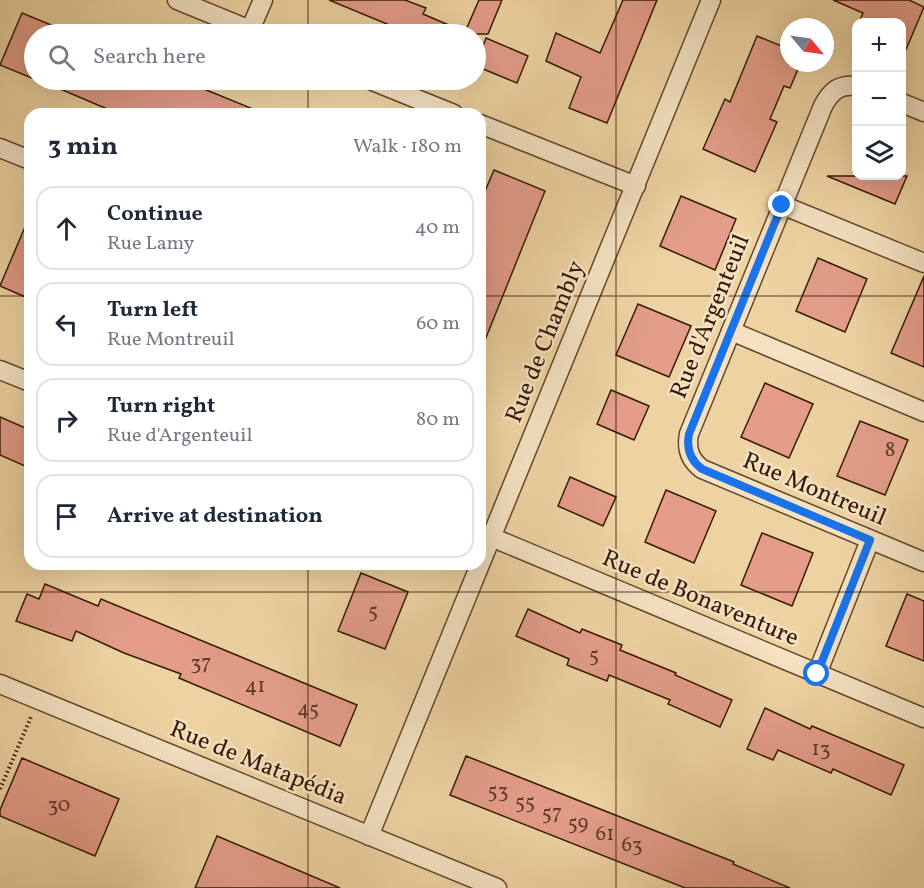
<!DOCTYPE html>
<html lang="en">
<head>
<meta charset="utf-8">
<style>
  :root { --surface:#fff; --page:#f2f2f3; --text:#1f2937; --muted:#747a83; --line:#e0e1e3 }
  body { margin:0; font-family:Vollkorn,serif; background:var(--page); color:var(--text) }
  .controls { position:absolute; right:18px; top:18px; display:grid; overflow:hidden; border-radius:12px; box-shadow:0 6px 24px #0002 }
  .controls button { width:54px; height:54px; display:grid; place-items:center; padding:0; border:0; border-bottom:2px solid var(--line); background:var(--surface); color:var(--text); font:30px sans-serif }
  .compass { position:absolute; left:780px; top:18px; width:54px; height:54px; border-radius:50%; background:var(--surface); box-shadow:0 6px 24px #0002; rotate:119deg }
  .stop { position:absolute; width:18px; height:18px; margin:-14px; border:4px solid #1a73e8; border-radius:50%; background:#fff }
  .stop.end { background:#1a73e8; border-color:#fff; box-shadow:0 2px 6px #0008 }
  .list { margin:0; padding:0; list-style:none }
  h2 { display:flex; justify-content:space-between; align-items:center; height:78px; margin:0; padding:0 24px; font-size:26px }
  h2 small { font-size:20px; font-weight:400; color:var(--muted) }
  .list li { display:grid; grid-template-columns:39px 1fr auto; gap:18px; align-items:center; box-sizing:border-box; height:84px; margin:0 12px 12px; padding:0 12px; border:2px solid var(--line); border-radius:18px }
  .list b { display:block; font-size:22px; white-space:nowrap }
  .list p { margin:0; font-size:20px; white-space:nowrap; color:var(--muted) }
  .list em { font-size:20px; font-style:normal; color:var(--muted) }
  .icon { flex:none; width:33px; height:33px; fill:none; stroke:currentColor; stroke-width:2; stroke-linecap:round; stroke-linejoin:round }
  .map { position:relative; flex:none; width:924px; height:888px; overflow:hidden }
  .search { position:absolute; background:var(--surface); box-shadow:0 6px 24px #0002; left:24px; top:24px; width:462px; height:66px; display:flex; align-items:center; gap:15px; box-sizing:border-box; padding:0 21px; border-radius:33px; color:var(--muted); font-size:22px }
  .panel { position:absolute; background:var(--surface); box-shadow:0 6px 24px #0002; left:24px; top:108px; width:462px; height:462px; border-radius:18px }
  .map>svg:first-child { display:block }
</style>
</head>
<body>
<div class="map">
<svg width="924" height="888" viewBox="0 0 924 888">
  <rect width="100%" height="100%" fill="#eed3a2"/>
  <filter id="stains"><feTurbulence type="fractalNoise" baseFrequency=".00333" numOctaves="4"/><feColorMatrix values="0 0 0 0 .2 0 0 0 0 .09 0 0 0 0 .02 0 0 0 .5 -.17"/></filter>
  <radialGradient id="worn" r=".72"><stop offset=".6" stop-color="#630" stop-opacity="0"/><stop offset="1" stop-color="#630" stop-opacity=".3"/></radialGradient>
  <g fill="#e39d89" stroke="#361a05" stroke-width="1.5">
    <path d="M 329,0 L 405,0 L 426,8 L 423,14 L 465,32 L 479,0 L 502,0 L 488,34 L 411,34 Z"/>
    <path d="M 623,0 L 657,0 L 607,123 L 569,108 L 581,77 L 546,61 L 556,33 L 600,53 Z"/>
    <path d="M 833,0 L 909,0 L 924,7 L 902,59 L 902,22 L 859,22 L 863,13 Z"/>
    <path d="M 22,13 L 73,34 L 34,34 L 34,79 L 0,65 Z"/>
    <path d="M 757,36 L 789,49 L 789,64 L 798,69 L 790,88 L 784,86 L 770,119 L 777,122 L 755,172 L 703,149 L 725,99 L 730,102 Z"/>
    <path d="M 486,38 L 528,56 L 517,83 L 476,66 Z"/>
    <path d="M 39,80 L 182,80 L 265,114 L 119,114 Z"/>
    <path d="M 494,170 L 545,191 L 481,350 L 480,203 Z"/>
    <path d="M 827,176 L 907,176 L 895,204 Z"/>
    <path d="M 681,196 L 736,219 L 715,270 L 660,246 Z"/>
    <path d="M 30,215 L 30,299 L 0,286 Z"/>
    <path d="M 818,258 L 867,279 L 845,332 L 796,311 Z"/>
    <path d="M 924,276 L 924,367 L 891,353 Z"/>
    <path d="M 638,304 L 691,326 L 669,377 L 616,355 Z"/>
    <path d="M 765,383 L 813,404 L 789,458 L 741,437 Z"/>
    <path d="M 611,390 L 649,406 L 634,440 L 597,424 Z"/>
    <path d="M 0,417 L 30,430 L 30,455 L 25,466 L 0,455 Z"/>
    <path d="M 860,421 L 908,440 L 885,495 L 837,476 Z"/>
    <path d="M 570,477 L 616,497 L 603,526 L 558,506 Z"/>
    <path d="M 666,490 L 716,511 L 694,563 L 645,542 Z"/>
    <path d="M 762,533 L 813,553 L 792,606 L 741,585 Z"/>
    <path d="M 361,573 L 408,592 L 385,649 L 338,631 Z"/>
    <path d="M 45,584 L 98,606 L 101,599 L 357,705 L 340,746 L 179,678 L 181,674 L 124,653 L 76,631 L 72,641 L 16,621 L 27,594 L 39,599 Z"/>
    <path d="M 907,594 L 924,601 L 924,661 L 886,646 Z"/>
    <path d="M 528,609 L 580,633 L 582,629 L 622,645 L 620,650 L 676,673 L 675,675 L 732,700 L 720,727 L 668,704 L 670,700 L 609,675 L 607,681 L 567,665 L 569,659 L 516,636 Z"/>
    <path d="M 765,708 L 810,729 L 812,726 L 904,765 L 891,795 L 833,769 L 831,773 L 778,750 L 773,760 L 747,749 Z"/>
    <path d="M 466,756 L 734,862 L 733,864 L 790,888 L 685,888 L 450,795 Z"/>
    <path d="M 22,758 L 119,799 L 95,856 L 0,816 L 0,810 Z"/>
    <path d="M 217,836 L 340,888 L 195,888 Z"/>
  </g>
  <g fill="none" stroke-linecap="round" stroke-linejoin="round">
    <defs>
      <g id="minor">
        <path d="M 177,0 L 260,34"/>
        <path d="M 250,30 L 263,0"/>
        <path d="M 370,80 L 454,114"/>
        <path d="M 856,86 C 839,84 831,91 823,106 L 689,434 C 686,449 690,460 702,469 L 924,562"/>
        <path d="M 902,103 L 924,112"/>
        <path d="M 480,124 L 636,186"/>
        <path d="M 0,148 L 30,160"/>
        <path d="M 782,205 L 924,263"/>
        <path d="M 731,331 L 924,412"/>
        <path d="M 0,370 L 30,382"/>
        <path d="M 491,537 L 924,718"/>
        <path d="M 817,674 L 870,540"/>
        <path d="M 0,684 L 497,888"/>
        <path d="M 369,836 L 711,0"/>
      </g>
    </defs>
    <use href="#minor" stroke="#64482c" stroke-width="21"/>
    <path stroke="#361a05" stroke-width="4" stroke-dasharray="1.5 3" stroke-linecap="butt" d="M 0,789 L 31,717"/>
    <use href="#minor" stroke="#f4e2c3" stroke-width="18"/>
  </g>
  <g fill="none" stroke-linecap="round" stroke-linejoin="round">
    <path stroke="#1a73e8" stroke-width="8" d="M 782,205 L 689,434 C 686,449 690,460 702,469 L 870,540 L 817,674"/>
  </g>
  <path fill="none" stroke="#361a05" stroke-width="1.5" stroke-opacity="0.55" d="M 308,0 L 308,34M 616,0 L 616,888M 308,80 L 308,114M 0,296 L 30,296M 480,296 L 924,296M 308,564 L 308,888M 0,592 L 924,592"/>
  <g text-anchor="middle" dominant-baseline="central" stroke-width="5" stroke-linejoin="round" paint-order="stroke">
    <g font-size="21" fill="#613b26">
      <text x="890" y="450">8</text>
      <text x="373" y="611">5</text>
      <text x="594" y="655">5</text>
      <text x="201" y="663">37</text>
      <text x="255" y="686">41</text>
      <text x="308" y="709">45</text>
      <text x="821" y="749">13</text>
      <text x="498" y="791">53</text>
      <text x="525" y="802">55</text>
      <text x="59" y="805">30</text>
      <text x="552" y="813">57</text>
      <text x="578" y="823">59</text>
      <text x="605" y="834">61</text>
      <text x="632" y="845">63</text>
    </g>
    <g font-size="24" fill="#361a05" stroke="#f4e2c3">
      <text transform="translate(711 317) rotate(-68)">Rue d'Argenteuil</text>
      <text transform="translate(546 342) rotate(-68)">Rue de Chambly</text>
      <text transform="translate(814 490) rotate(23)">Rue Montreuil</text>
      <text transform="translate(700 599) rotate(23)">Rue de Bonaventure</text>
      <text transform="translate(258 764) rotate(22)">Rue de Matapédia</text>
    </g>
  </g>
  <rect width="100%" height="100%" filter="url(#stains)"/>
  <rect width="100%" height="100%" fill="url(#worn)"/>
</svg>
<div class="controls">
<button>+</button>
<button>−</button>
<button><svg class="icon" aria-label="layers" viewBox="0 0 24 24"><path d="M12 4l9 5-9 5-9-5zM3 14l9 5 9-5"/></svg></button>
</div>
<svg class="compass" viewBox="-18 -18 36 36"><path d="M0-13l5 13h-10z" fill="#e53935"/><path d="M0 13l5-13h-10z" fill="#747a83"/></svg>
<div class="stop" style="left:817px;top:674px"></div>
<div class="stop end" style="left:782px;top:205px"></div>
<div class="search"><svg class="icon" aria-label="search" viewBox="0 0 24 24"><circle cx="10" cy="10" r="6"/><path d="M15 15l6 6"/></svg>Search here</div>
<section class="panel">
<h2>3 min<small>Walk · 180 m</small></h2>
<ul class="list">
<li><svg class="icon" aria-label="ahead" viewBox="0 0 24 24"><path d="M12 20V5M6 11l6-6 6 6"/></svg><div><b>Continue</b><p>Rue Lamy</p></div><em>40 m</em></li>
<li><svg class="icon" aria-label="left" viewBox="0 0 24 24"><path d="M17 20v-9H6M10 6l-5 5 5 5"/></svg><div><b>Turn left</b><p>Rue Montreuil</p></div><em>60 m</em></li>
<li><svg class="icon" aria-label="right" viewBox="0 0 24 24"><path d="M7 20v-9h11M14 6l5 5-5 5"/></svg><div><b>Turn right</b><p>Rue d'Argenteuil</p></div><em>80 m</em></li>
<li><svg class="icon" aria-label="arrive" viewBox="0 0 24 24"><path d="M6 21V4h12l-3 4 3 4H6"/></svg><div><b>Arrive at destination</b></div></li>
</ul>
</section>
</div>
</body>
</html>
